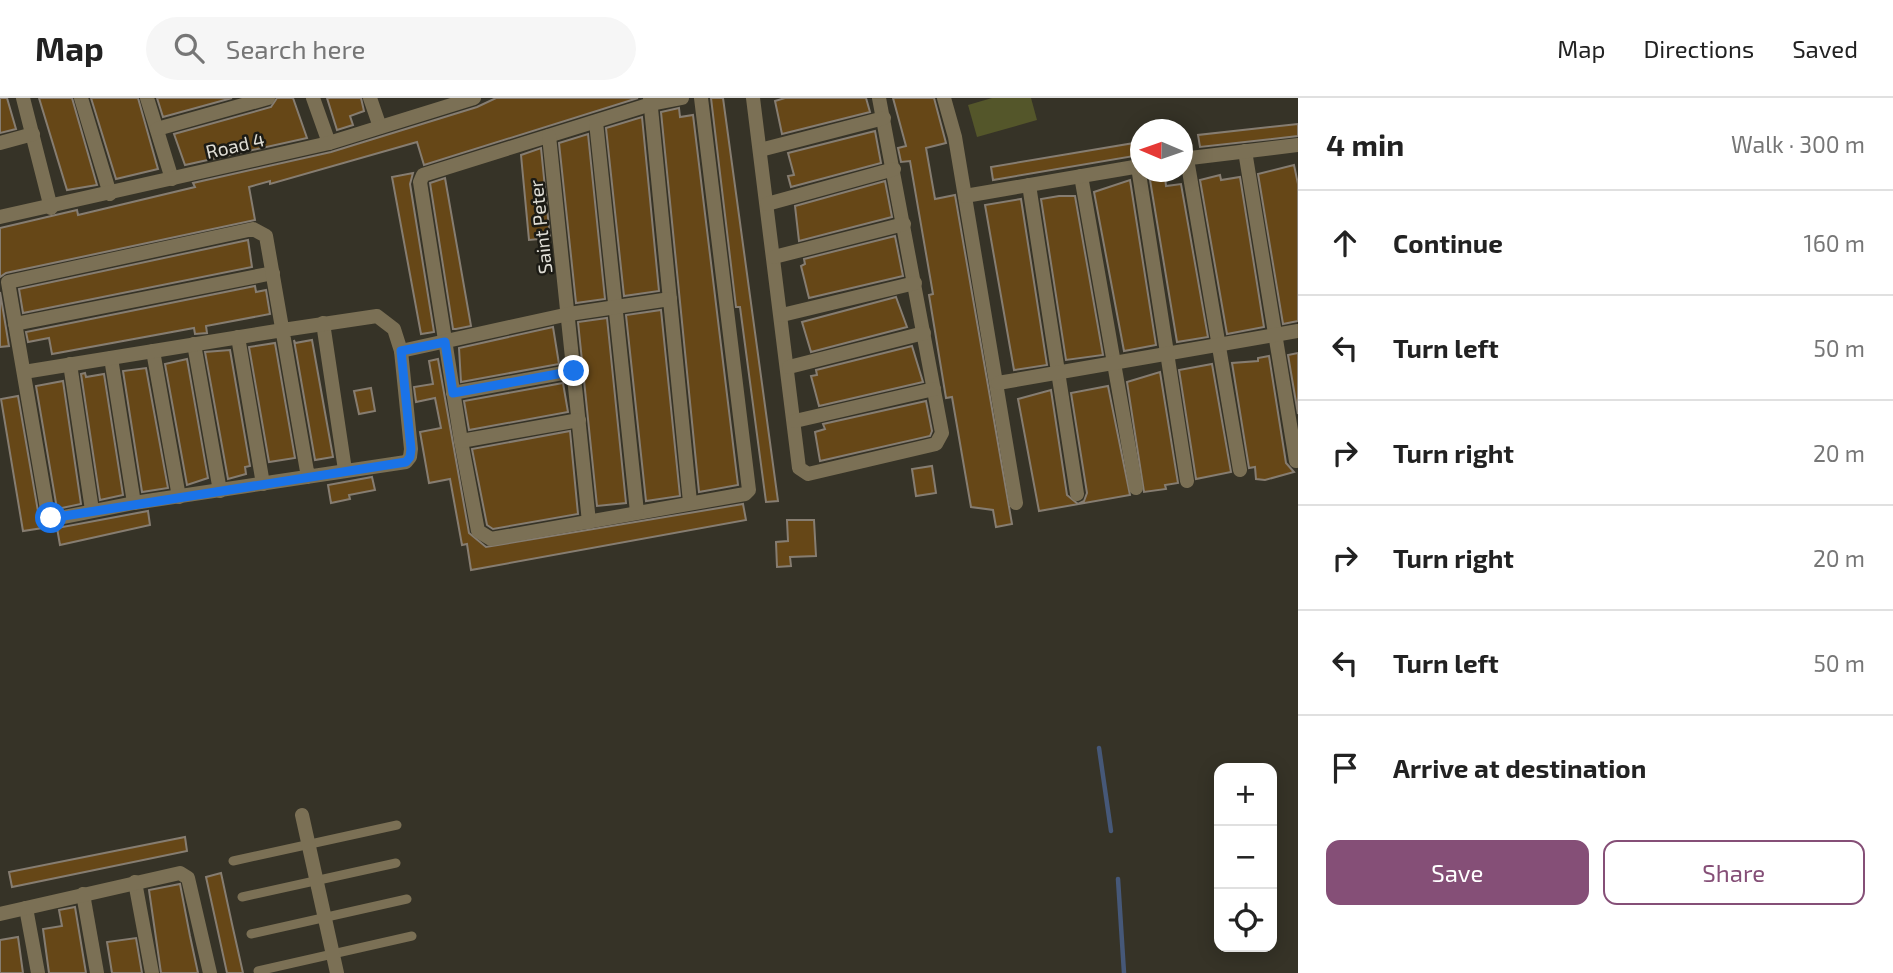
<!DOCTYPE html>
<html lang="en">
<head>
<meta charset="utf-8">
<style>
  :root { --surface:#fff; --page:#f6f6f6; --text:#222; --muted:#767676; --line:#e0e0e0; --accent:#854f77 }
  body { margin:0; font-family:"Exo 2",sans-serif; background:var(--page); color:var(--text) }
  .controls { position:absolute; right:21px; bottom:21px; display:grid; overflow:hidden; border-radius:14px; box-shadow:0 4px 18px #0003 }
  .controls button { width:63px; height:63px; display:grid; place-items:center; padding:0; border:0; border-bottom:2px solid var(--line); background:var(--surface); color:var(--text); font:35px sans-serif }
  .compass { position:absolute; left:1130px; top:21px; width:63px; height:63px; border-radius:50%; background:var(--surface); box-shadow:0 4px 18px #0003; rotate:272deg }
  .stop { position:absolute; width:21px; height:21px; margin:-16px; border:5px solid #1a73e8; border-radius:50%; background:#fff }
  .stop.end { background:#1a73e8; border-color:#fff; box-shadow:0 2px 7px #0008 }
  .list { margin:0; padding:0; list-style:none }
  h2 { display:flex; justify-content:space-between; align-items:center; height:91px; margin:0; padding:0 28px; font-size:30px }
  h2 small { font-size:23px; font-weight:400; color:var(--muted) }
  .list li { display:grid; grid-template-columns:46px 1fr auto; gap:21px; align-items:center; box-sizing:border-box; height:105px; padding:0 28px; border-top:2px solid var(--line) }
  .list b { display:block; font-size:26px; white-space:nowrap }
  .list em { font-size:23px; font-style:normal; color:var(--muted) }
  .actions { display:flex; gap:14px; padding:21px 28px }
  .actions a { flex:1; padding:16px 0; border:2px solid var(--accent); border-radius:14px; text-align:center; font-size:24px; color:var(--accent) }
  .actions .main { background:var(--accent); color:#fff }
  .icon { flex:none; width:38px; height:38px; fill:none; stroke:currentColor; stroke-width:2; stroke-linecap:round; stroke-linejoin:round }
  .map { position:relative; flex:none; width:1298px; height:875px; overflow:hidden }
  header { display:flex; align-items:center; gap:42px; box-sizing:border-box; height:98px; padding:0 35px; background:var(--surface); border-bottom:2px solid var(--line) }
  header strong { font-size:33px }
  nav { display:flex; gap:38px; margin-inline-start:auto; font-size:24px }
  .search { width:490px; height:63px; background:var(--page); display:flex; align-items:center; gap:18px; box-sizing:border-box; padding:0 24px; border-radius:38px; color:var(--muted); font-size:26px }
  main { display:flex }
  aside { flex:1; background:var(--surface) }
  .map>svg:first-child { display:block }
</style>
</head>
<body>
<header>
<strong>Map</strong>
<div class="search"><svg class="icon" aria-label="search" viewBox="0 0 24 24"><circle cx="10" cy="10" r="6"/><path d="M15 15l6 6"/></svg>Search here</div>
<nav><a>Map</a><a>Directions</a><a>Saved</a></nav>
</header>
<main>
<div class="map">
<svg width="1298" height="875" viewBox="0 0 1298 875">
  <rect width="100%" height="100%" fill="#363327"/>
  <path fill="#54562a" d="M 992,0 L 1031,0 L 1037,22 L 977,39 L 968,7 Z"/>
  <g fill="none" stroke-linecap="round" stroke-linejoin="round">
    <g stroke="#465878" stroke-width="4.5">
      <path d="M 1099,650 L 1111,733"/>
      <path d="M 1118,781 L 1124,875"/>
    </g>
  </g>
  <g fill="#664717" stroke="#867d71" stroke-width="2">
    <path d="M 0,0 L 7,0 L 16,31 L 0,35 Z"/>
    <path d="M 39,0 L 72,0 L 97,87 L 67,92 Z"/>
    <path d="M 91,0 L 138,0 L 158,71 L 116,81 Z"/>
    <path d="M 157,0 L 232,0 L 163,19 Z"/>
    <path d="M 277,0 L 293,0 L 307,40 L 185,67 L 174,36 L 271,9 Z"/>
    <path d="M 327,0 L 361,0 L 364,13 L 350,18 L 353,27 L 337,32 Z"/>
    <path d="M 496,0 L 638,0 L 424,67 L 417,44 L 270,86 L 270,83 L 249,89 L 255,122 L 6,175 L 0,179 L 0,130 L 77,112 L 78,117 L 195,89 L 193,85 L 331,54 L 477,9 Z"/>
    <path d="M 711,0 L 723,0 L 778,403 L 766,404 L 740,209 L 736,209 Z"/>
    <path d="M 785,0 L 866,0 L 870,14 L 782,36 L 775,3 Z"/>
    <path d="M 893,0 L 934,0 L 946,45 L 926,50 L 935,101 L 955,97 L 1012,426 L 996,429 L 993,412 L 971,409 L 952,299 L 946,300 L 929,197 L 933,196 L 910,63 L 901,64 L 898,50 L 906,48 Z"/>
    <path d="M 679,10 L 680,19 L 693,17 L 738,387 L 699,394 L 661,14 Z"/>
    <path d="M 642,19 L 659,193 L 624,198 L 606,30 Z"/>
    <path d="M 1298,26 L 1298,38 L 1200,49 L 1198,37 Z"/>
    <path d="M 875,33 L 881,65 L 791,89 L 788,78 L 794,77 L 788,55 Z"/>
    <path d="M 588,36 L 605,201 L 576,205 L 559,45 Z"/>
    <path d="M 1140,44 L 1140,57 L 993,82 L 991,69 Z"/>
    <path d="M 541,50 L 550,140 L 529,142 L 521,57 Z"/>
    <path d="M 1294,67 L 1298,86 L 1298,223 L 1283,226 L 1258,76 Z"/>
    <path d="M 413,75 L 410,86 L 434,234 L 421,236 L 392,79 Z"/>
    <path d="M 1220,77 L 1221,82 L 1240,79 L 1264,229 L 1227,236 L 1200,82 Z"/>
    <path d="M 1165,79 L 1166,88 L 1181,86 L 1208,239 L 1177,244 L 1150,82 Z"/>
    <path d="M 445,80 L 471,228 L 456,231 L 453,231 L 430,85 Z"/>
    <path d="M 1130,82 L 1156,247 L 1124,253 L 1094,94 Z"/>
    <path d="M 885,83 L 892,119 L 799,143 L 795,108 Z"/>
    <path d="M 1059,98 L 1075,98 L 1103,257 L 1066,262 L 1041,101 Z"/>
    <path d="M 1021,101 L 1047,267 L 1014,272 L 985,107 Z"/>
    <path d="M 895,138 L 903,178 L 809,200 L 801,168 L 805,166 L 804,161 Z"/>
    <path d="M 248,142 L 252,169 L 23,215 L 19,191 Z"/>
    <path d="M 255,188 L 256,194 L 266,192 L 270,216 L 206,228 L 207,235 L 195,236 L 194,230 L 52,256 L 49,240 L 28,244 L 26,234 Z"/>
    <path d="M 0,194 L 9,248 L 0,249 Z"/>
    <path d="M 896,199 L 907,229 L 811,254 L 802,224 Z"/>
    <path d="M 661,212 L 680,398 L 646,403 L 626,217 Z"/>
    <path d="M 607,220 L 626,405 L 597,408 L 578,224 Z"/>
    <path d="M 553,229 L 559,266 L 461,284 L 459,250 Z"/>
    <path d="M 294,242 L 295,245 L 312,242 L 333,359 L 315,362 Z"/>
    <path d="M 275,245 L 295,360 L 269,364 L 249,249 Z"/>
    <path d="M 912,248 L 923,284 L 819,308 L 811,278 L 817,277 L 816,272 Z"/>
    <path d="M 230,252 L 250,368 L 245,369 L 246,376 L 228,381 L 205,254 Z"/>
    <path d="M 1298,255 L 1298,316 L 1288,257 Z"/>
    <path d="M 1269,258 L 1286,365 L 1294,374 L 1265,382 L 1256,381 L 1255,369 L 1249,370 L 1232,265 L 1258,263 L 1258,260 Z"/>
    <path d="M 187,261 L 208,380 L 187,387 L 165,266 Z"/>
    <path d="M 438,261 L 469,435 L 486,449 L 743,406 L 746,422 L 471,472 L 467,446 L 462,447 L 450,381 L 429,385 L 420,334 L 441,330 L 435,300 L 416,304 L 414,289 L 433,286 L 429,263 Z"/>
    <path d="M 1212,266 L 1231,374 L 1196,381 L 1179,272 Z"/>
    <path d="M 146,270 L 168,390 L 142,394 L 123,273 Z"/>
    <path d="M 1160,274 L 1178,385 L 1165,387 L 1166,391 L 1144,394 L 1127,284 Z"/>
    <path d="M 85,275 L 86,279 L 104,276 L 123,397 L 100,402 L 81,276 Z"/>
    <path d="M 63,283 L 81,406 L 57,411 L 36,288 Z"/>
    <path d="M 563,285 L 568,314 L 469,332 L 464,303 Z"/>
    <path d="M 1108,288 L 1130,397 L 1039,413 L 1018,301 L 1051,292 L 1067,397 L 1078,406 L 1084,403 L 1087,395 L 1071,295 Z"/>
    <path d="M 371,290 L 375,313 L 359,316 L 354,293 Z"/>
    <path d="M 18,298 L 39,419 L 49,429 L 23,433 L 1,301 Z"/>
    <path d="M 926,303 L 932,333 L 930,338 L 820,363 L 815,334 L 825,331 L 823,326 Z"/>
    <path d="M 570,333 L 578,416 L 493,431 L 487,427 L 472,351 Z"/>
    <path d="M 932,368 L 936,395 L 916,398 L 912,371 Z"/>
    <path d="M 372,379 L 375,392 L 349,397 L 350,401 L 331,405 L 328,387 Z"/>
    <path d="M 148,413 L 150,427 L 60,447 L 57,430 Z"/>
    <path d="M 787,422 L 814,422 L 816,458 L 790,459 L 791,468 L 777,469 L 776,444 L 788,443 Z"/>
    <path d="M 185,739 L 187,753 L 12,789 L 9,774 Z"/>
    <path d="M 221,775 L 232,826 L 243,875 L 227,875 L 217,829 L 206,779 Z"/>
    <path d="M 180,786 L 190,838 L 198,875 L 161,875 L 149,792 Z"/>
    <path d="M 75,809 L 86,875 L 49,875 L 43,831 L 62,828 L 59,812 Z"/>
    <path d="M 18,839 L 23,875 L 0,875 L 0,842 Z"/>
    <path d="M 136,840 L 142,875 L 112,875 L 107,844 Z"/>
  </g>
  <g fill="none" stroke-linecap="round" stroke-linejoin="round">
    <g stroke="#7b7055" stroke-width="9">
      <path d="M 233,763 L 397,727"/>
      <path d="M 242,799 L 396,765"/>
      <path d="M 251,836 L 407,801"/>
      <path d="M 258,873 L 412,838"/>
    </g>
    <g stroke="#7b7055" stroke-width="14">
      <path d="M 23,0 L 51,110"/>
      <path d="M 81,0 L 110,96"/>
      <path d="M 147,0 L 172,81"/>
      <path d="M 313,0 L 329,45"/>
      <path d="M 370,0 L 380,29"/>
      <path d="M 650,0 L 690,404"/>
      <path d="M 682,0 L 651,6 L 423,77 L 420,84 L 461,343 L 478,433 L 491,441 L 745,396 L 749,392 L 701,0"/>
      <path d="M 753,0 L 799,370 L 808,376 L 936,346 L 942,335 L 879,0"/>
      <path d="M 944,0 L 955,39 L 1016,405"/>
      <path d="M 596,24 L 637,414"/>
      <path d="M 157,31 L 268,0"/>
      <path d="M 549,38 L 589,424"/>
      <path d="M 0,45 L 33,36"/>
      <path d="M 760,52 L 884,20"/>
      <path d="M 1245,53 L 1296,363"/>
      <path d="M 1182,61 L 1298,47"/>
      <path d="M 1187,61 L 1240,372"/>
      <path d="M 1138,69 L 1187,383"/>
      <path d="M 1081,78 L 1136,390"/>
      <path d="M 1029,87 L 1077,396"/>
      <path d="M 965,98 L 1140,68"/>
      <path d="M 767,106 L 894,71"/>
      <path d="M 0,119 L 329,45 L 474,0"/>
      <path d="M 774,159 L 904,126"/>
      <path d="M 782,217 L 915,185"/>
      <path d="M 323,225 L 345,372"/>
      <path d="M 15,226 L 273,175"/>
      <path d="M 238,239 L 263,386"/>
      <path d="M 194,246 L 220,393"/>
      <path d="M 153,253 L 179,399"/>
      <path d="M 401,253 L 569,216 L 670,201"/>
      <path d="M 111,260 L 134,405"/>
      <path d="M 70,266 L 92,412"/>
      <path d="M 789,269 L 924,235"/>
      <path d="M 24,274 L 283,232 L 377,218 L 394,231 L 401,253 L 411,351 L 410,359 L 406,364 L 134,405 L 54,421 L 48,417 L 8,184 L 253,131 L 266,138 L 308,379"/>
      <path d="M 998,285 L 1298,233"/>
      <path d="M 453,295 L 574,273"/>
      <path d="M 795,323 L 934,291"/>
      <path d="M 461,343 L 579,322"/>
      <path d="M 302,717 L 337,875"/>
      <path d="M 135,784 L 152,875"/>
      <path d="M 83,796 L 97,875"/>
      <path d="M 26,810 L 38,875"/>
      <path d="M 0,816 L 180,775 L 188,780 L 210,875"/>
    </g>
  </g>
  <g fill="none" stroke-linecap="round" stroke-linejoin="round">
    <path stroke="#1a73e8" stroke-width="9" d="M 51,420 L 406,364 L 410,359 L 411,351 L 401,253 L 445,244 L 453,295 L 574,273"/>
  </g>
  <g text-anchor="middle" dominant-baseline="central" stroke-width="5" stroke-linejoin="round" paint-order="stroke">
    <g font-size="19" fill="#e0ded6" stroke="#1c1b15">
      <text transform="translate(235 47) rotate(-13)">Road 4</text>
      <text transform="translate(540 129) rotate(-96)">Saint Peter</text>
    </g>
  </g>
</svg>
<div class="controls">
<button>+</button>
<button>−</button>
<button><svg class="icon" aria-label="locate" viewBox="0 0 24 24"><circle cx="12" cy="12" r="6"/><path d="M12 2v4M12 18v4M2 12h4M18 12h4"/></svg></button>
</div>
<svg class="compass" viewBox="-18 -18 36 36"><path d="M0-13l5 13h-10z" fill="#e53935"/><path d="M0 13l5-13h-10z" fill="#767676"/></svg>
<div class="stop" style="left:51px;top:420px"></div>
<div class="stop end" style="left:574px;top:273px"></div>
</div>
<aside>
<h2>4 min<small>Walk · 300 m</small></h2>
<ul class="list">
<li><svg class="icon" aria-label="ahead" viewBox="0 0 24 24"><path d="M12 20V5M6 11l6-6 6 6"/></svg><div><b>Continue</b></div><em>160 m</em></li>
<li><svg class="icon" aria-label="left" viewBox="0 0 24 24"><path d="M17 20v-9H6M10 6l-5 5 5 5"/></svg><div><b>Turn left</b></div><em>50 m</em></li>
<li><svg class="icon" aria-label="right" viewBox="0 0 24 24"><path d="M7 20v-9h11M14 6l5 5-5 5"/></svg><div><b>Turn right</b></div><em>20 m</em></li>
<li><svg class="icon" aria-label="right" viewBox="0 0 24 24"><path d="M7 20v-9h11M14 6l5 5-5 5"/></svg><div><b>Turn right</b></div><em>20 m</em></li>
<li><svg class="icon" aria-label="left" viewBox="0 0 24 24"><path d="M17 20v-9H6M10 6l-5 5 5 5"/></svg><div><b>Turn left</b></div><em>50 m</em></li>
<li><svg class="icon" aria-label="arrive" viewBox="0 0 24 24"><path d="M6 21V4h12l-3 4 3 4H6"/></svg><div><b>Arrive at destination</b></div></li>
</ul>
<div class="actions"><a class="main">Save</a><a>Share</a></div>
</aside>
</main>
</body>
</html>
